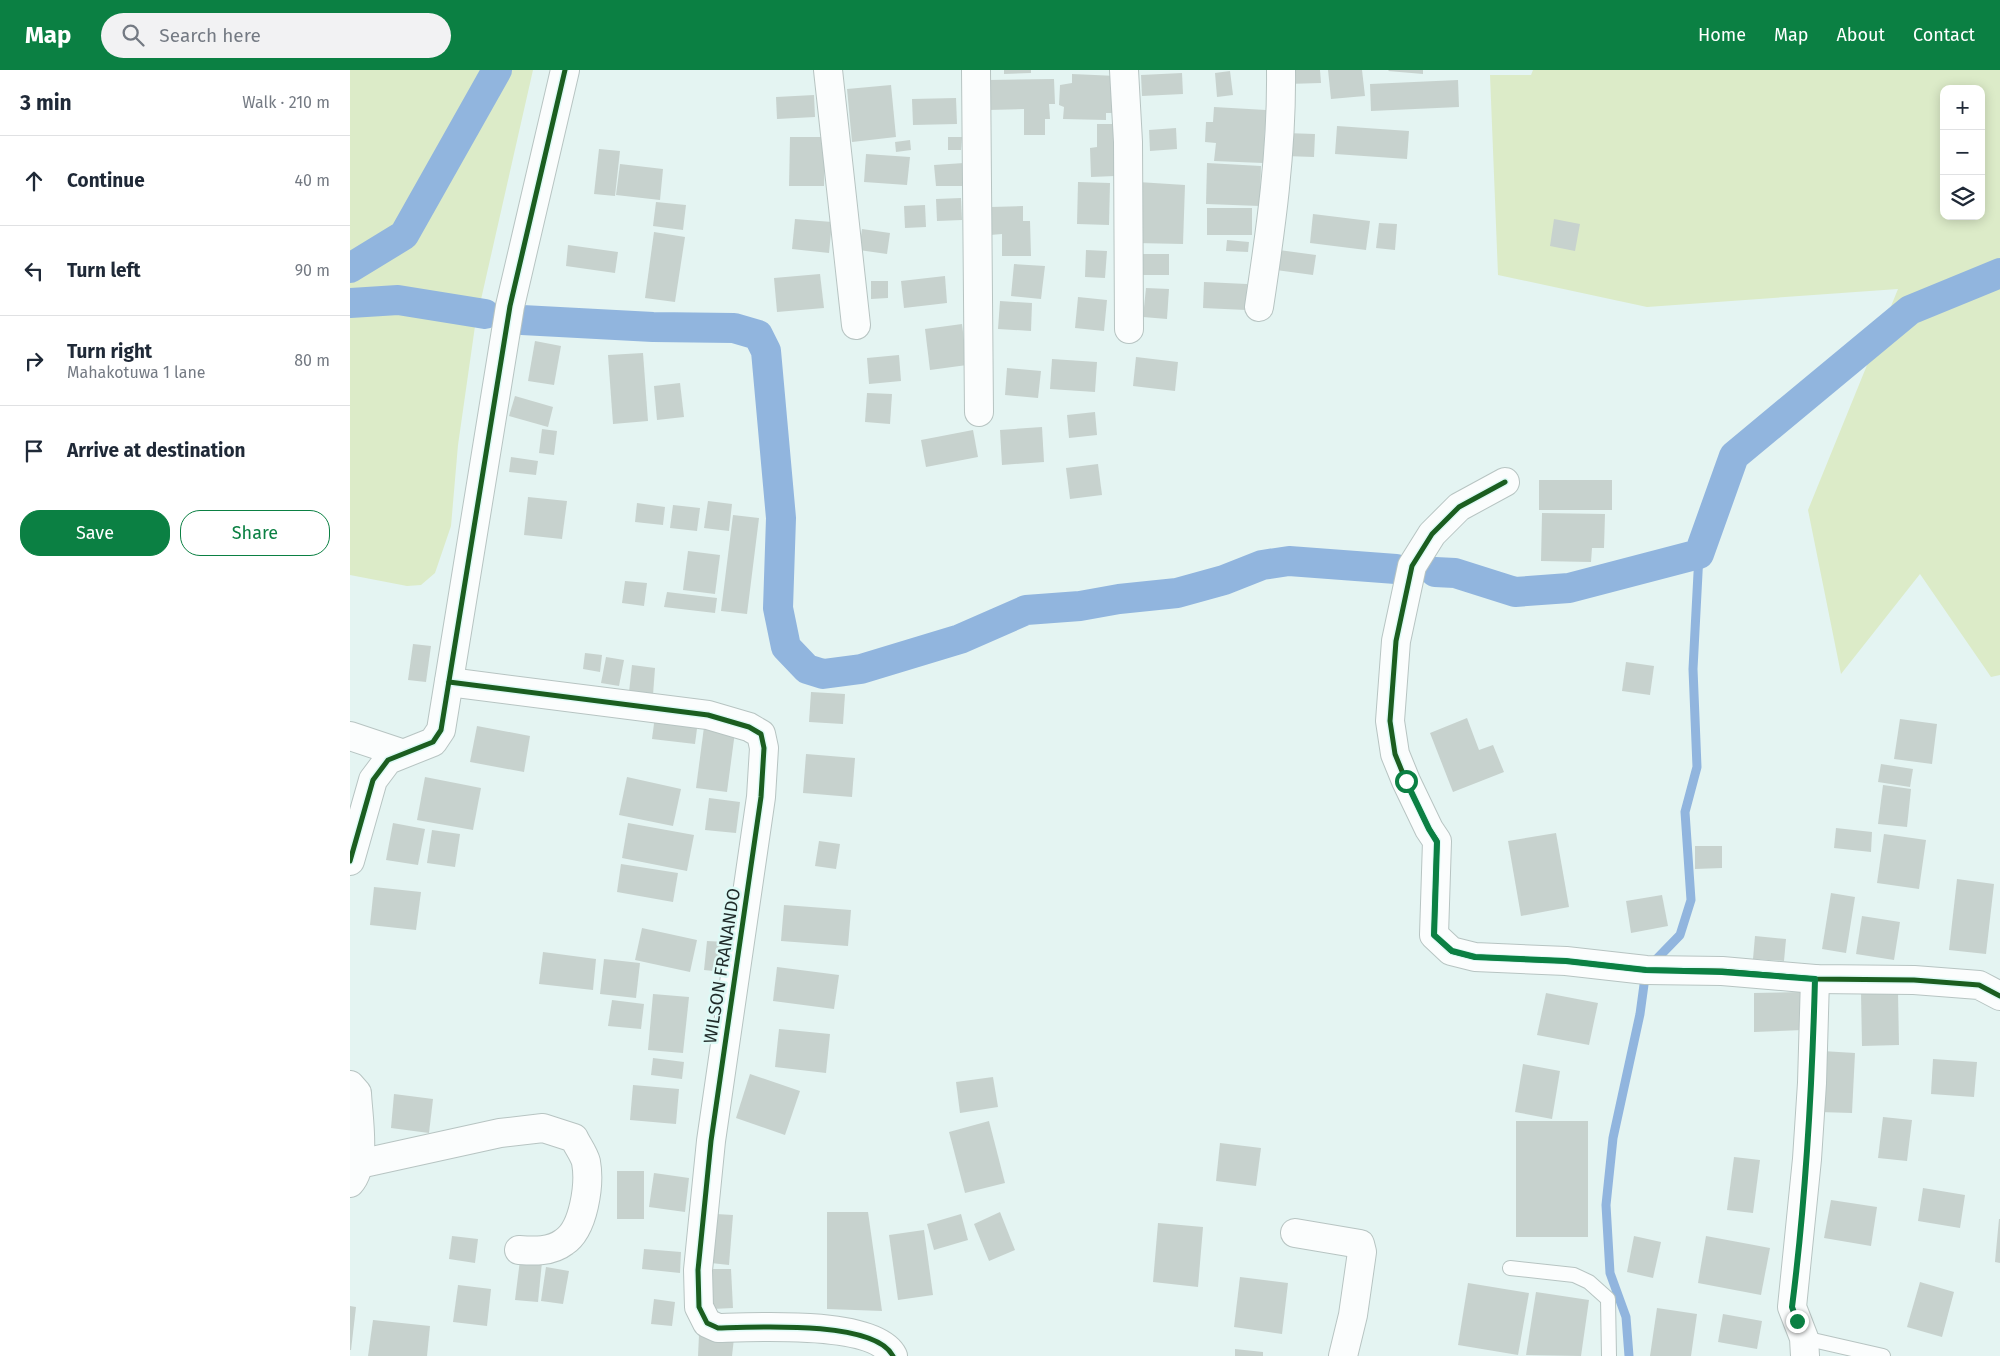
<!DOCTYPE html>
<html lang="en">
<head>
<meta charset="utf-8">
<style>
  :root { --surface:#fff; --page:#f2f2f3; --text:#1f2937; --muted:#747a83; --line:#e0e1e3; --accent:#0b8043 }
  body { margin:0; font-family:"Fira Sans",sans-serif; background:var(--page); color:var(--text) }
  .controls { position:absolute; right:15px; top:15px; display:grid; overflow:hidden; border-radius:10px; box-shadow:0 2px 12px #0003 }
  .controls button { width:45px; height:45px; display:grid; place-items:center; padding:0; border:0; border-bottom:1px solid var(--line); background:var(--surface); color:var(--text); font:25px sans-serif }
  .stop { position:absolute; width:15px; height:15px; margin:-11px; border:4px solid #0b8043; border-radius:50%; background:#fff }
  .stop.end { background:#0b8043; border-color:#fff; box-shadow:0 1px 5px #0008 }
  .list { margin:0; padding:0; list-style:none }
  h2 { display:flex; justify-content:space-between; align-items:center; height:65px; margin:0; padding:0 20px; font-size:21px }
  h2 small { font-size:16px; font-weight:400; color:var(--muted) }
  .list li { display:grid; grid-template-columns:32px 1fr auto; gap:15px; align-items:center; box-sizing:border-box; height:90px; padding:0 20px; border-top:1px solid var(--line) }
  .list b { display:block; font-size:19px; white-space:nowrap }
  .list p { margin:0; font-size:16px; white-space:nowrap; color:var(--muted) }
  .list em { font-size:16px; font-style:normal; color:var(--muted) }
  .actions { display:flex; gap:10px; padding:15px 20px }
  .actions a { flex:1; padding:11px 0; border:1px solid var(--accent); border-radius:20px; text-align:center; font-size:18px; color:var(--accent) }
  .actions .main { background:var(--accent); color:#fff }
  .icon { flex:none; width:28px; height:28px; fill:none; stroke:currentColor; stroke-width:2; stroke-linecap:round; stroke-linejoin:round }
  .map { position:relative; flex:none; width:1650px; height:1286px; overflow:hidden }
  header { display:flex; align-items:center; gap:30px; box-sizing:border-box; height:70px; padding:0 25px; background:var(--accent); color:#fff }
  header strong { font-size:24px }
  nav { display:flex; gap:28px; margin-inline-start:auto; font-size:18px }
  .search { width:350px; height:45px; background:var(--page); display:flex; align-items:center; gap:12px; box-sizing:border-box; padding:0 18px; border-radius:28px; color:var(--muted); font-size:19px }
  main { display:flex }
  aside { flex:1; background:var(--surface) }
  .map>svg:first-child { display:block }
</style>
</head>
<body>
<header>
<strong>Map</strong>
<div class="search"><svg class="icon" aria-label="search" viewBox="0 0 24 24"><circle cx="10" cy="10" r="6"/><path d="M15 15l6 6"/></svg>Search here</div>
<nav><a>Home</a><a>Map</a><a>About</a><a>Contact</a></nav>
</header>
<main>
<aside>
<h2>3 min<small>Walk · 210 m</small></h2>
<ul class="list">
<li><svg class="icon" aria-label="ahead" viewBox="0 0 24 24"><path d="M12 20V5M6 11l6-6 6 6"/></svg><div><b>Continue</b></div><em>40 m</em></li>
<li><svg class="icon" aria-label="left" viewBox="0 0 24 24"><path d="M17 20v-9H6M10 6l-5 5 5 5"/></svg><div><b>Turn left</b></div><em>90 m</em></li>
<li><svg class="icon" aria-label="right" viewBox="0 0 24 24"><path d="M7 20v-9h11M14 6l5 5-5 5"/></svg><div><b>Turn right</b><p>Mahakotuwa 1 lane</p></div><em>80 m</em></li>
<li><svg class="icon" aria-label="arrive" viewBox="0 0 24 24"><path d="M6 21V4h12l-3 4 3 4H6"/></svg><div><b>Arrive at destination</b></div></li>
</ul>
<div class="actions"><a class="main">Save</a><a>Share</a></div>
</aside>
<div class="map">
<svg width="1650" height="1286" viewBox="0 0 1650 1286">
  <rect width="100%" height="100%" fill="#e4f4f2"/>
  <g fill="#dcebc8" fill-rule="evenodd">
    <path d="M 0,0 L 183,0 L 125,256 L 108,375 L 101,456 L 85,503 L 71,515 L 57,516 L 0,505 Z"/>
    <path d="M 1183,0 L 1650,0 L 1650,605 L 1641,607 L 1570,504 L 1491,604 L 1458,440 L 1548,219 L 1297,237 L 1148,205 L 1140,5 L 1181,5 ZM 1594,19 L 1631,19 L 1631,146 L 1594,146 Z"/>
  </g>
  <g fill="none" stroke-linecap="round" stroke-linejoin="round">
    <path stroke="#91b5de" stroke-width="9" d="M 1279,1286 L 1276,1247 L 1260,1203 L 1256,1135 L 1263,1068 L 1290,944 L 1296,900 L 1330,865 L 1341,830 L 1335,742 L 1347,697 L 1343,599 L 1349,484"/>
    <g stroke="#91b5de" stroke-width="30">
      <path d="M 0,198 L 54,165 L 147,0"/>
      <path d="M 0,233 L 48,230 L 135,244"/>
      <path d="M 172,250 L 303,257 L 384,258 L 408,265 L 416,281 L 431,448 L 428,538 L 436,577 L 457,599 L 473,604 L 511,599 L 610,569 L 676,540 L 730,536 L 769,529 L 827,523 L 874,510 L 912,495 L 939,491 L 1046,499"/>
      <path d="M 1085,502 L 1105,503 L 1165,522 L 1219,518 L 1349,484 L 1384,386 L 1560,240 L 1650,203"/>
    </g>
  </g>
  <g fill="#c7d2ce">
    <path d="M 654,0 L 681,0 L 681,3 L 654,4 Z"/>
    <path d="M 937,0 L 970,0 L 971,13 L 937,14 Z"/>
    <path d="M 978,0 L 1012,0 L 1015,26 L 981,29 Z"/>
    <path d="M 1039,0 L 1073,0 L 1073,4 L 1038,1 Z"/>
    <path d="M 880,1 L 883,25 L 867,27 L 865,3 Z"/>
    <path d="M 832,3 L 833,24 L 792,26 L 791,5 Z"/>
    <path d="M 722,4 L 767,6 L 765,43 L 756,43 L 756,50 L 713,49 L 714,37 L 709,35 L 710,15 L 722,13 Z"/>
    <path d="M 704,9 L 705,34 L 699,34 L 700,49 L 695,49 L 695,65 L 674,65 L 674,39 L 638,40 L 638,10 Z"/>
    <path d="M 1108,10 L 1109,37 L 1021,41 L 1020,14 Z"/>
    <path d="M 541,15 L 546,67 L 502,72 L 497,19 Z"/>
    <path d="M 464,25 L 465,47 L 427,49 L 426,27 Z"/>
    <path d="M 606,28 L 607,54 L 563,55 L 562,29 Z"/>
    <path d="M 864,37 L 916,40 L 913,93 L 864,91 L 866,73 L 855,72 L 856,52 L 863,52 Z"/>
    <path d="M 747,54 L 765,54 L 765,106 L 741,107 L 740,78 L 747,77 Z"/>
    <path d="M 987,56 L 1059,61 L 1057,89 L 985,84 Z"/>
    <path d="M 826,58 L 827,79 L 800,81 L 799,60 Z"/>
    <path d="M 935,63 L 965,64 L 964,87 L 935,86 Z"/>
    <path d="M 440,67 L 475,67 L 474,116 L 439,116 Z"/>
    <path d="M 598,67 L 612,67 L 611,80 L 598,80 Z"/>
    <path d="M 560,70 L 561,80 L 546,82 L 545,72 Z"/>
    <path d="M 249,79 L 270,81 L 265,126 L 244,124 Z"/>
    <path d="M 516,84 L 560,87 L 557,115 L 514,112 Z"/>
    <path d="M 614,93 L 614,116 L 586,116 L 584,95 Z"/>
    <path d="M 857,93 L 911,96 L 910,136 L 856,134 Z"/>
    <path d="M 270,94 L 313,99 L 310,130 L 266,125 Z"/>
    <path d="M 728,112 L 760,113 L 759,155 L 727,154 Z"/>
    <path d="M 788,112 L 835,115 L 833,174 L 786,173 Z"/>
    <path d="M 611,128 L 612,150 L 587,151 L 586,129 Z"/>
    <path d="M 306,132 L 336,135 L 333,160 L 303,156 Z"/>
    <path d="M 575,135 L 576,157 L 555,158 L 554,136 Z"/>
    <path d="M 673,136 L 673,151 L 680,151 L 681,186 L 652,186 L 652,164 L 640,165 L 641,137 Z"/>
    <rect x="857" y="138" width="45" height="27"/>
    <path d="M 963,144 L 1020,151 L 1016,180 L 960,173 Z"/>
    <path d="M 445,149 L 482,152 L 479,183 L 442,179 Z"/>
    <path d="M 1204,149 L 1230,154 L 1225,181 L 1200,176 Z"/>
    <path d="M 1029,153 L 1047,154 L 1045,180 L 1026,178 Z"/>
    <path d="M 512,159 L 540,163 L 537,184 L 509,180 Z"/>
    <path d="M 304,162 L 335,167 L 325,232 L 295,228 Z"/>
    <path d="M 877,170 L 899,172 L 898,182 L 876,181 Z"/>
    <path d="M 218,175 L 268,182 L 265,203 L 216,196 Z"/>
    <path d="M 736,180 L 757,181 L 755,208 L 735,207 Z"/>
    <path d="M 929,180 L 966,185 L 963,205 L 926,200 Z"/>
    <rect x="793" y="184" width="26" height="21"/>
    <path d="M 664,194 L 695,196 L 691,229 L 661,226 Z"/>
    <path d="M 470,204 L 474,238 L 427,242 L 424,208 Z"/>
    <path d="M 595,206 L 597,233 L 554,238 L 551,211 Z"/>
    <path d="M 521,211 L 538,211 L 538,228 L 521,229 Z"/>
    <path d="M 854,212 L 897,214 L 896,240 L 853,238 Z"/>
    <path d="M 796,218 L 819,219 L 817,249 L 793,247 Z"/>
    <path d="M 728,227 L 757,230 L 754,261 L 725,258 Z"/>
    <path d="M 650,231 L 682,233 L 681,261 L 648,259 Z"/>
    <path d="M 612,254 L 617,295 L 580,300 L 575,259 Z"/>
    <path d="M 185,271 L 211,276 L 204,315 L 178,311 Z"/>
    <path d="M 293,283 L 298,351 L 263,354 L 258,285 Z"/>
    <path d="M 549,285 L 551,311 L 519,314 L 517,288 Z"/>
    <path d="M 786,287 L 828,292 L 825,321 L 783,316 Z"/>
    <path d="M 702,289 L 747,292 L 745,322 L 700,319 Z"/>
    <path d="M 657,298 L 691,301 L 688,328 L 655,325 Z"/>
    <path d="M 330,313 L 334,347 L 307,350 L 304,316 Z"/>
    <path d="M 517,323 L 542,324 L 540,354 L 515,352 Z"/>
    <path d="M 165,326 L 203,337 L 198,357 L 159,346 Z"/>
    <path d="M 745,342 L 747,365 L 719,368 L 717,345 Z"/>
    <path d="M 692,357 L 694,392 L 652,395 L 650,360 Z"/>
    <path d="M 192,359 L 207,361 L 204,385 L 189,383 Z"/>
    <path d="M 623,360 L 628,387 L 576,397 L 571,370 Z"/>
    <path d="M 161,387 L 188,391 L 186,405 L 159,402 Z"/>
    <path d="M 748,394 L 752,425 L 720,429 L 716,398 Z"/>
    <rect x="1189" y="410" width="73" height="30"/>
    <path d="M 178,427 L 217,431 L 212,469 L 174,465 Z"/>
    <path d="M 358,431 L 382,434 L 379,461 L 354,458 Z"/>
    <path d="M 287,433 L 315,437 L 313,455 L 285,452 Z"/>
    <path d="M 323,435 L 350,438 L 347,461 L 320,458 Z"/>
    <path d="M 1192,443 L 1255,444 L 1254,478 L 1242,478 L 1241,492 L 1191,491 Z"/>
    <path d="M 383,445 L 409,448 L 397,544 L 371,541 Z"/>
    <path d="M 338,481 L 370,485 L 365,524 L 333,520 Z"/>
    <path d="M 275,511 L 297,513 L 294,536 L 272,533 Z"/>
    <path d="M 317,522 L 367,528 L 365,543 L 314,537 Z"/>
    <path d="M 63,574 L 81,576 L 76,612 L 58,610 Z"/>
    <path d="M 235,583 L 252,585 L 250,602 L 233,599 Z"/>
    <path d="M 256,587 L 274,590 L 269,616 L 251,613 Z"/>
    <path d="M 1276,592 L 1304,596 L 1300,625 L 1272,621 Z"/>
    <path d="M 282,595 L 305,598 L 303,625 L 279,622 Z"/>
    <path d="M 461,622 L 495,624 L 493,654 L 459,652 Z"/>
    <path d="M 305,646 L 348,651 L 345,674 L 302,669 Z"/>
    <path d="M 1117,648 L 1129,680 L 1143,675 L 1154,702 L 1103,722 L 1080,663 Z"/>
    <path d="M 1550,649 L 1587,654 L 1582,694 L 1544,689 Z"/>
    <path d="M 127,656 L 180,666 L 174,702 L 120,692 Z"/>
    <path d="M 354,657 L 385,662 L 377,722 L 346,718 Z"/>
    <path d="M 456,684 L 505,688 L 502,727 L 453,723 Z"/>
    <path d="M 1531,694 L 1563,699 L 1560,717 L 1528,712 Z"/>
    <path d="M 75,707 L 131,718 L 123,760 L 67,750 Z"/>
    <path d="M 277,707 L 331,719 L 323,756 L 269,745 Z"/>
    <path d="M 1533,715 L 1561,719 L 1557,757 L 1528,754 Z"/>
    <path d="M 359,728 L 390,732 L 386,763 L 355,760 Z"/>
    <path d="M 43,753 L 75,759 L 68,795 L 36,790 Z"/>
    <path d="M 278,753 L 344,765 L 337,801 L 272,788 Z"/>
    <path d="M 1486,758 L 1522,762 L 1521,782 L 1484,778 Z"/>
    <path d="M 82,760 L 110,764 L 105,797 L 77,793 Z"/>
    <path d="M 1206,763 L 1219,837 L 1171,846 L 1158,771 Z"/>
    <path d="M 1534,764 L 1576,770 L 1569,819 L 1527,813 Z"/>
    <path d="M 469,771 L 490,774 L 486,799 L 465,796 Z"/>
    <path d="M 1345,776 L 1372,776 L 1372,798 L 1345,799 Z"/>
    <path d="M 271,794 L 328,803 L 323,832 L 267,822 Z"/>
    <path d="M 1607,809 L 1644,814 L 1636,884 L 1599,880 Z"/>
    <path d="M 24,817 L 71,822 L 66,860 L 20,855 Z"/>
    <path d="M 1481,823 L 1505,827 L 1496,883 L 1472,879 Z"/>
    <path d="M 1312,825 L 1318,856 L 1281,863 L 1276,831 Z"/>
    <path d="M 434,835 L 501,840 L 498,876 L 431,871 Z"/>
    <path d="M 1512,846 L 1550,852 L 1544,890 L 1506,884 Z"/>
    <path d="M 292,858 L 347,870 L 340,902 L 285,890 Z"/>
    <path d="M 1405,866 L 1436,869 L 1434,891 L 1403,889 Z"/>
    <path d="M 357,871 L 376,872 L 373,902 L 354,900 Z"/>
    <path d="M 193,882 L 246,889 L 243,920 L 189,914 Z"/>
    <path d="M 254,889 L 290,893 L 286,928 L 250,924 Z"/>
    <path d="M 427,897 L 489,905 L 484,939 L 423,931 Z"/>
    <path d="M 1452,922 L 1453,960 L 1404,962 L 1404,923 Z"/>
    <path d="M 1548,922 L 1549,975 L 1512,976 L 1511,923 Z"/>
    <path d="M 1196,923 L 1248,933 L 1239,975 L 1187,965 Z"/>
    <path d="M 303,924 L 339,927 L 333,983 L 298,980 Z"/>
    <path d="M 262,930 L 294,934 L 291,959 L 258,956 Z"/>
    <path d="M 429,959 L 480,964 L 476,1003 L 425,997 Z"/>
    <path d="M 1472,981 L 1505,983 L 1502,1043 L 1469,1042 Z"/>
    <path d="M 303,988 L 334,992 L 332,1009 L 301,1005 Z"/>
    <path d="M 1583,989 L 1627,992 L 1624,1027 L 1581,1024 Z"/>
    <path d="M 1173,994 L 1210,1001 L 1202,1049 L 1165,1042 Z"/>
    <path d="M 400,1004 L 450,1021 L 435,1065 L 386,1048 Z"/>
    <path d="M 643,1007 L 648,1037 L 610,1043 L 606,1012 Z"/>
    <path d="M 283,1015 L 329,1019 L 326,1054 L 280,1050 Z"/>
    <path d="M 44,1024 L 83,1029 L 79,1063 L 41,1058 Z"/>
    <path d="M 1533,1047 L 1562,1050 L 1557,1091 L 1528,1088 Z"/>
    <path d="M 639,1051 L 655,1113 L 615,1123 L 599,1062 Z"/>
    <rect x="1166" y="1051" width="72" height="116"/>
    <path d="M 870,1073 L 911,1078 L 906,1116 L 866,1111 Z"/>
    <path d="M 1384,1087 L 1410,1090 L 1403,1143 L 1377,1140 Z"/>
    <rect x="267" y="1101" width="27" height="48"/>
    <path d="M 304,1103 L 339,1108 L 335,1142 L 299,1137 Z"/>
    <path d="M 1573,1118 L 1615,1125 L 1610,1158 L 1568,1151 Z"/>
    <path d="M 1481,1130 L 1527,1137 L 1521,1176 L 1474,1168 Z"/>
    <path d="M 477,1142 L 518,1142 L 532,1241 L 477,1239 Z"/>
    <path d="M 650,1142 L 665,1180 L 639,1191 L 624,1154 Z"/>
    <path d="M 366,1144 L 383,1145 L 379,1195 L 361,1193 Z"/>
    <path d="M 611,1144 L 618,1170 L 584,1180 L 577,1154 Z"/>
    <path d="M 1649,1149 L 1650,1149 L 1650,1193 L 1645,1192 Z"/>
    <path d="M 808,1153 L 853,1157 L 848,1217 L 803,1212 Z"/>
    <path d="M 574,1160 L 583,1225 L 548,1230 L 539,1165 Z"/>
    <path d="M 102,1166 L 128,1169 L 125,1193 L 99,1189 Z"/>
    <path d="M 1284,1166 L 1311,1172 L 1303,1208 L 1277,1202 Z"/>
    <path d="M 1356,1166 L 1420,1178 L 1411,1225 L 1348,1213 Z"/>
    <path d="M 294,1179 L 331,1182 L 330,1203 L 292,1199 Z"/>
    <path d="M 170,1190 L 192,1192 L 188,1232 L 165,1230 Z"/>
    <path d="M 196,1197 L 219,1201 L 213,1234 L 191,1231 Z"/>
    <path d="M 360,1199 L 381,1199 L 383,1238 L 362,1239 Z"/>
    <path d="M 890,1207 L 938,1213 L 932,1264 L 884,1257 Z"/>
    <path d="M 1570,1212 L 1604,1222 L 1592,1267 L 1557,1257 Z"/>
    <path d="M 1118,1213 L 1179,1223 L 1168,1285 L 1108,1275 Z"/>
    <path d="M 108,1215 L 141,1219 L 137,1256 L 103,1252 Z"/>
    <path d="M 1186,1222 L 1239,1230 L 1231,1286 L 1176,1285 Z"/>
    <path d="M 304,1229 L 325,1232 L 322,1256 L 301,1254 Z"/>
    <path d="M 0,1236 L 6,1237 L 1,1280 L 0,1280 Z"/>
    <path d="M 1307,1238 L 1347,1244 L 1341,1286 L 1300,1286 Z"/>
    <path d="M 1373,1244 L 1412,1251 L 1407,1279 L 1368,1272 Z"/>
    <path d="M 23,1250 L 80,1256 L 77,1286 L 18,1286 Z"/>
    <path d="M 349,1265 L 384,1268 L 382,1286 L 348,1286 Z"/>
    <path d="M 885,1279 L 913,1282 L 913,1286 L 885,1286 Z"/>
  </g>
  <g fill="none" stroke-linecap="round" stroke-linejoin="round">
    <defs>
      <g id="lane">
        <path d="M 1160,1198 L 1224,1205 L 1239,1212 L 1258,1229 L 1259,1286"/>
        <path d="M 1454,1268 L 1533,1286"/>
      </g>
      <g id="street">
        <path d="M 478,0 L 506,255"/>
        <path d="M 626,0 L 629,342"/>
        <path d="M 774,0 L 778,72 L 779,259"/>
        <path d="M 909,237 C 921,158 932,80 931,0"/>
        <path d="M 1155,412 L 1109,437 L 1082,464 L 1062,496 L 1046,571 L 1040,651 L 1045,684 L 1056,711 L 1079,759 L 1087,771 L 1084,865 L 1101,881 L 1125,887 L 1216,891 L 1296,900 L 1372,901 L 1465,909 L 1564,910 L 1629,915 L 1650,926"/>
        <path d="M 99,612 L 358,645 L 399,657 L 411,664 L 414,678 L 411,727 L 361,1071 L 348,1200 L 349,1237 L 357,1253 L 368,1258 C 404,1257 525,1250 543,1286"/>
        <path d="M 0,666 L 51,683"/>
        <path d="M 0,791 L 23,710 L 38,690 L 83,672 L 91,660 L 160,236 L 215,0"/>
        <path d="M 0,1015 L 7,1023 C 8,1047 17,1094 0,1113"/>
        <path d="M 9,1094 L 150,1063 L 193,1058 L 224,1068 C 227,1075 234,1084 236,1092 C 240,1114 234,1159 214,1172 C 201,1182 184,1181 169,1180"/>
        <path d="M 945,1163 L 1010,1174 L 1012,1182 L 1003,1245 L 993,1286"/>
        <path d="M 1455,1286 L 1454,1268 L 1442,1237 L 1457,1089 L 1462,1013 L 1465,909"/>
      </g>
    </defs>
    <use href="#lane" stroke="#b7c4c2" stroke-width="16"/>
    <use href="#street" stroke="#b7c4c2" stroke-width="30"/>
    <use href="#lane" stroke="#fbfdfd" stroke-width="14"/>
    <use href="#street" stroke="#fbfdfd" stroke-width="28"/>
    <defs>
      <g id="cycleway">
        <path d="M 1155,412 L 1109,437 L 1082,464 L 1062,496 L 1046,571 L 1040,651 L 1045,684 L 1056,711 L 1079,759 L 1087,771 L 1084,865 L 1101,881 L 1125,887 L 1216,891 L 1296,900 L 1372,901 L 1465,909 L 1564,910 L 1629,915 L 1650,926"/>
        <path d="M 99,612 L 358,645 L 399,657 L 411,664 L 414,678 L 411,727 L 361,1071 L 348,1200 L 349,1237 L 357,1253 L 368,1258 C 404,1257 525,1250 543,1286"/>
        <path d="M 0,791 L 23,710 L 38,690 L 83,672 L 91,660 L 160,236 L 215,0"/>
      </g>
    </defs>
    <use href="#cycleway" stroke="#defaf6" stroke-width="8"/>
    <use href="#cycleway" stroke="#1b5e20" stroke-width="5"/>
  </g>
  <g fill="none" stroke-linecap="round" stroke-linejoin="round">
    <path stroke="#0b8043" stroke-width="6" d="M 1056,711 L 1079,759 L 1087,772 L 1084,865 L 1102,881 L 1125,887 L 1216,891 L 1296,900 L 1372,902 L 1465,909 C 1462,1019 1456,1128 1442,1237 L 1447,1251"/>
  </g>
  <g text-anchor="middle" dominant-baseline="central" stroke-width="5" stroke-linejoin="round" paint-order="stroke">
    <g font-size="18" fill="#1f2a29" stroke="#defaf6">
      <text transform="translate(372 896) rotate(-81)">WILSON FRANANDO</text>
    </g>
  </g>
</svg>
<div class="controls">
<button>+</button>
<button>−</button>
<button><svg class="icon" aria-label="layers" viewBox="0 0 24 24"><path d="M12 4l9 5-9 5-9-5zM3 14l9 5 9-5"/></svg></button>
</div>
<div class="stop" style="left:1056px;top:711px"></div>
<div class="stop end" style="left:1447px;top:1251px"></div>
</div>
</main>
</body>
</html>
